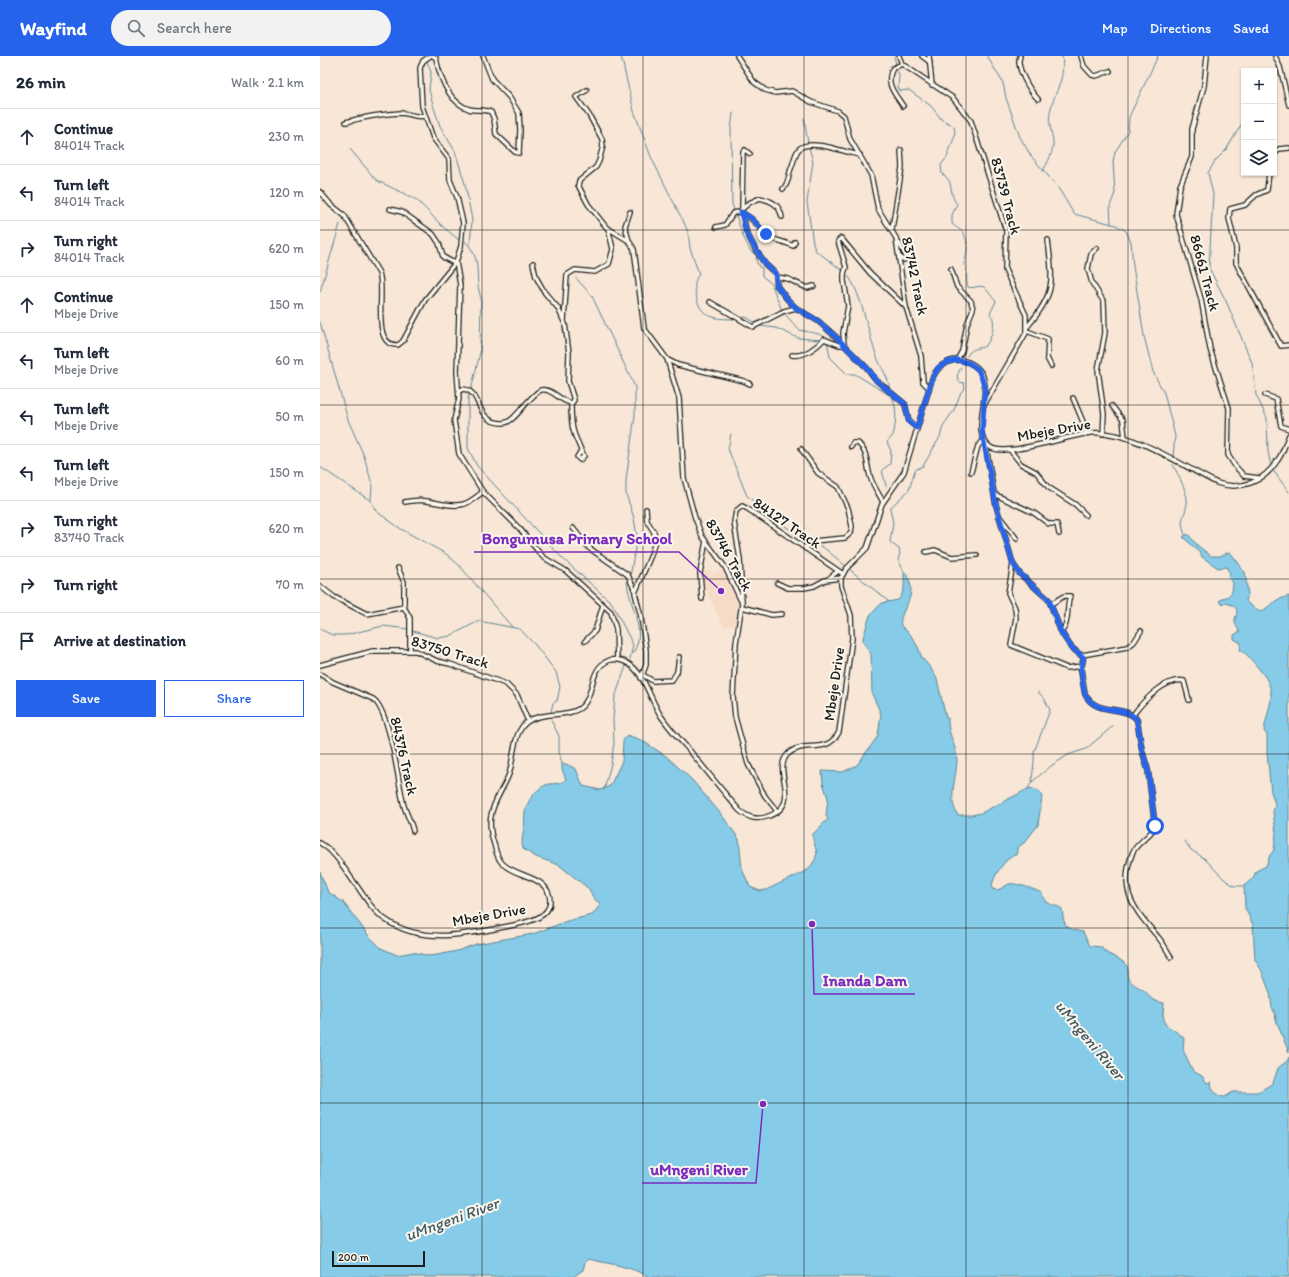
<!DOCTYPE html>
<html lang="en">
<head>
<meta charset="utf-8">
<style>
  :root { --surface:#fff; --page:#f2f2f3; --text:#1f2937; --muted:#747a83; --line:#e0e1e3; --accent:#2563eb }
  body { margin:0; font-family:Itim,sans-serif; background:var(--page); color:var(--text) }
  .controls { position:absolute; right:12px; top:12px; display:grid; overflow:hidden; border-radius:0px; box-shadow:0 1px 3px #0004 }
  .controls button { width:36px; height:36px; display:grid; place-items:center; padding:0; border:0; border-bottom:1px solid var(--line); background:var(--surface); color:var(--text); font:20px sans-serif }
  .scale { position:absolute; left:12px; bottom:10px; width:93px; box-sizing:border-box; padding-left:4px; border:2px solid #1c1c1c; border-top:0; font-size:11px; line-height:14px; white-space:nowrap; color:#1c1c1c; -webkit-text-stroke:3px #fbf7ec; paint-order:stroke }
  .stop { position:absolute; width:12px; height:12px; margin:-9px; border:3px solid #2563eb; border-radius:50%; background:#fff }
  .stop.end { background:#2563eb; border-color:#fff; box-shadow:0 1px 4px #0008 }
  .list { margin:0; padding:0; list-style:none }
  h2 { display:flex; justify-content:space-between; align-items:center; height:52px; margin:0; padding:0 16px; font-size:17px }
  h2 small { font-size:13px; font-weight:400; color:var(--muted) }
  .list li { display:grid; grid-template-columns:26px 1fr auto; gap:12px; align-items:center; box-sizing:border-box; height:56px; padding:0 16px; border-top:1px solid var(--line) }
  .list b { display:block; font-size:15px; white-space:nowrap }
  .list p { margin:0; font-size:13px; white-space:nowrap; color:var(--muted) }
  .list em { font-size:13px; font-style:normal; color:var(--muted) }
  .actions { display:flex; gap:8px; padding:12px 16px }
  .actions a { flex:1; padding:9px 0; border:1px solid var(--accent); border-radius:0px; text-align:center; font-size:14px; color:var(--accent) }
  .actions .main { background:var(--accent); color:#fff }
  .icon { flex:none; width:22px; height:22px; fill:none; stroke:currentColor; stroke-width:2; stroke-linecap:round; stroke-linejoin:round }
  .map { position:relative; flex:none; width:969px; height:1221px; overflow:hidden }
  header { display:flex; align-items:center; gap:24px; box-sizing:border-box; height:56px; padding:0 20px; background:var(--accent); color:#fff }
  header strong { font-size:19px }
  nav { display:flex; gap:22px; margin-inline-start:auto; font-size:14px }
  .search { width:280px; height:36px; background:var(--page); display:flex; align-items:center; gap:10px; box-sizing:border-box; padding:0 14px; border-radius:22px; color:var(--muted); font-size:15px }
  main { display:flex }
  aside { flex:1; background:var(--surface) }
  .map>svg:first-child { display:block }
</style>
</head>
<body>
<header>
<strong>Wayfind</strong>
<div class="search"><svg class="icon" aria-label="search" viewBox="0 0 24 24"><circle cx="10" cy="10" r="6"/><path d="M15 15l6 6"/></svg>Search here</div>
<nav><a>Map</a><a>Directions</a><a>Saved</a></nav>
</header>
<main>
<aside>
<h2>26 min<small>Walk · 2.1 km</small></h2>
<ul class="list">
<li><svg class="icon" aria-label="ahead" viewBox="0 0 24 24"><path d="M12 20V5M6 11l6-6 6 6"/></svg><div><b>Continue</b><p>84014 Track</p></div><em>230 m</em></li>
<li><svg class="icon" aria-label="left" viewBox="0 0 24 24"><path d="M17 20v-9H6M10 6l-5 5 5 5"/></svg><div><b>Turn left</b><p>84014 Track</p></div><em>120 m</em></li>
<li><svg class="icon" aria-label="right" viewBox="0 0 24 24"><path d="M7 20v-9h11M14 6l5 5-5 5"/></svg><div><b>Turn right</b><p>84014 Track</p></div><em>620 m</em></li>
<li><svg class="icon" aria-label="ahead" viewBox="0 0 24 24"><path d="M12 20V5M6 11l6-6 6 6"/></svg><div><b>Continue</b><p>Mbeje Drive</p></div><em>150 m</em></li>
<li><svg class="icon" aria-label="left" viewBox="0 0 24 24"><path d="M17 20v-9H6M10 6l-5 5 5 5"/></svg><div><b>Turn left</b><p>Mbeje Drive</p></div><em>60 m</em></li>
<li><svg class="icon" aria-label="left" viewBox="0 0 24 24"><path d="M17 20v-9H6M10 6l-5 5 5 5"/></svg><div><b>Turn left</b><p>Mbeje Drive</p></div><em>50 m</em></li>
<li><svg class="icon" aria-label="left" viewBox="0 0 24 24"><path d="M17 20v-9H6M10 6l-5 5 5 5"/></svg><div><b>Turn left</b><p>Mbeje Drive</p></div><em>150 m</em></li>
<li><svg class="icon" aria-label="right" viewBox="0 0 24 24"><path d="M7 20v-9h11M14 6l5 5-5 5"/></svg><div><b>Turn right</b><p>83740 Track</p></div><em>620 m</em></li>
<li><svg class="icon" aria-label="right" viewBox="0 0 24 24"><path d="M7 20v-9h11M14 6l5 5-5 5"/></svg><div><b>Turn right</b></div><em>70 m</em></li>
<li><svg class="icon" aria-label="arrive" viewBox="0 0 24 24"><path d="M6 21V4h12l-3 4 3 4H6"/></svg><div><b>Arrive at destination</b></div></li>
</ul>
<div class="actions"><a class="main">Save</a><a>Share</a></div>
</aside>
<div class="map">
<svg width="969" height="1221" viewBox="0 0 969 1221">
  <rect width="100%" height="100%" fill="#f8e7d6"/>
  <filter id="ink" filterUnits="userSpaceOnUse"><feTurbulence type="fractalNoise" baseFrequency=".025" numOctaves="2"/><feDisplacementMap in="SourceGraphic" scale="8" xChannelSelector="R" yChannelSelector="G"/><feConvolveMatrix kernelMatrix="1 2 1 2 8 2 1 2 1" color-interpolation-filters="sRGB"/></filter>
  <g filter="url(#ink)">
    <path fill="#f6dcc7" d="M 405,513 L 421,546 L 417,567 L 404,572 L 381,524 L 381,518 L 389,514 L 392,519 Z"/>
    <g fill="#86cbe8" stroke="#5c8596">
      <path d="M 868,478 L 877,489 L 891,500 L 900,500 L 910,496 L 920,509 L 920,512 L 925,516 L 928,539 L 926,545 C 929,549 937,554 941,556 L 957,544 L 969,540 L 969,997 L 956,964 L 955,957 L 952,952 L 950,937 L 941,913 L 935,904 L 933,869 L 925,852 L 924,830 L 933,822 L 936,815 L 946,810 L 950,799 L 954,794 L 956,777 L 953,756 L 955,748 L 951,736 L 947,697 L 947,679 L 944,675 C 948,648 960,637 939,613 C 933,606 928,598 920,594 L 921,587 L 914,583 L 914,579 L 919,576 C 918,572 916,570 915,566 C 914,562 917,560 917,556 C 917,549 907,546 901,548 L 899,545 C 908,538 912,543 913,527 L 908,521 L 910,517 L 906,511 L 898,512 L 882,501 L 881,498 L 863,481 Z"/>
      <path d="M 584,516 C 589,519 588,522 590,527 C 595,545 578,556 581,570 L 590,578 L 598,591 L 602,602 L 610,611 L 617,623 L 626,662 L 628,662 C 627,678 637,690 637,704 C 637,720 627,744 638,759 L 652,759 L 661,757 L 710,732 L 719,735 L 722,741 L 718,769 L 705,786 L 697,792 L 697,798 C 693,800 689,802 686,805 C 680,811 671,825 672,833 L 677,834 C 681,833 685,830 689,828 C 695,826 716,834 722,837 C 724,851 735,847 742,853 C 744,870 745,873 763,876 L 770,890 L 781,891 C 788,902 802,900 808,912 C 804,926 816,929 825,935 C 828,937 827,938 829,940 C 832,945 839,946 844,947 L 843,958 L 845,968 L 862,980 L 864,983 L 863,994 L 873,1015 L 882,1020 L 887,1027 L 891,1026 C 892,1034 896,1041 905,1041 L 913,1036 L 938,1036 L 950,1029 L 953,1027 L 958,1012 L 967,1005 L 969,1001 L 969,1221 L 329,1221 C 310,1210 290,1208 268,1203 L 265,1206 L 263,1214 L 253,1221 L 0,1221 L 0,816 L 8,836 L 23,846 L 49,880 L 61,892 L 77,899 L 93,896 L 109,900 L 117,899 L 137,895 L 156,888 L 213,878 L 247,865 L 272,859 L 281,848 L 274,843 L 269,833 L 239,809 L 216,801 L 203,793 C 201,784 203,780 204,771 C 205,766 204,761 205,756 C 207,745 216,733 226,729 C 233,726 241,730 246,723 L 242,714 L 242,708 L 246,708 L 256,713 L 263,730 L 280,734 L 290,730 L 302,705 L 303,685 L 307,679 L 321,684 L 346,700 L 372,724 L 401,758 L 419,783 L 422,813 L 430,831 L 440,835 L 446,834 L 488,814 L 495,804 L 497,797 L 492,779 L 508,763 L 506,760 L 508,742 L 503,727 L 502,715 L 523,716 L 537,709 L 558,680 L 561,658 L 552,638 L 551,598 L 543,586 L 543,582 L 550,559 L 562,547 L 578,544 C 586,535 584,528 584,516 Z"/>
    </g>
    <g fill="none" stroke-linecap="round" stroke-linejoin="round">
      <g stroke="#5c8596" stroke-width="1">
        <path d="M 301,0 L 314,55 L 331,101 L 361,161"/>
        <path d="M 574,0 L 576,8"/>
        <path d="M 667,0 L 683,27 L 686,42 L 700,81 L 711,100 L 737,130 L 754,158 L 796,169 L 806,175 L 811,186 L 813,210 L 824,280 L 833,316 L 844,337 L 855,380 L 853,401"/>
        <path d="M 107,5 L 111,16 L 109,34 L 114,52 L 120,70 L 135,95 L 145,128 L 152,164 L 150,189"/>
        <path d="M 577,13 L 579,20 L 578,31 L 580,35 L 589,34 L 611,50 L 622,64 L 631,68"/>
        <path d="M 413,57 L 411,74 L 412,148 L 423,180 L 431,196 L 437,199 L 436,204 L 439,211 L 442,212 L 442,220 L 451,227 L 462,255"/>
        <path d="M 484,62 L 488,87"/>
        <path d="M 924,64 L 906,94 L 895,105 L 888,117 L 893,138 L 889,212 L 906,245 L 932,307 L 936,339 L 947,362 L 948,396 L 951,410"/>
        <path d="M 634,70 C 638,86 626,91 628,100 L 621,109 L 622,118 C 635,125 628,138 637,148 L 632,159 L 632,168 C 635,171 642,174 644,178 C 649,186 647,199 644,208 C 649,216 645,223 648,231 C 653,233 659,229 664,231 C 666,232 672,242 676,245 L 670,258 C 671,260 673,261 673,263 C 675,270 670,289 663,291 C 655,293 651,293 647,300"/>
        <path d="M 489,91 L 493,106 L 487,146 L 493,187 L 495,194 L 523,215"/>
        <path d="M 30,93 L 56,124 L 97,144 L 122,170 L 139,184"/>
        <path d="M 723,115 C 728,106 734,95 733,85 C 732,76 728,67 730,57 C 734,35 746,25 742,0"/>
        <path d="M 362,162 L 368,176 L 370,192 L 379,218 C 374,225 374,230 376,239 C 380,263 396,263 417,263"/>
        <path d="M 791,168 L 790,150 L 795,137 L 793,106 L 795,96 L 808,75 L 809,61 L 838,0"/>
        <path d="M 145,185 C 164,204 153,220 161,242 L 160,297 L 151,334"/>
        <path d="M 525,217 C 540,228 549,282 557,301 C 560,310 570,323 569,332"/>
        <path d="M 256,222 L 272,240 L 315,331 L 315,359 L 306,424 L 306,438 L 314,462 L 317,481 L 310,521"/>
        <path d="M 0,236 L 20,168"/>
        <path d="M 464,257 L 479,274 L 499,278 L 503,281"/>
        <path d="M 421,262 L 426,261 L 436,267"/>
        <path d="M 0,266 L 28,364 L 44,400 L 52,428 L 51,445 L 56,455 L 81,473 L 126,498 L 139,509 L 192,571"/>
        <path d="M 440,270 L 456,272 L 478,282 L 501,284"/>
        <path d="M 506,285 L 508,290 L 510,301 L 527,318 L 535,318 L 569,339"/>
        <path d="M 149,338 L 148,344 L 148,392 L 157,410 L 242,502 L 292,547 L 313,589 L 310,603"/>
        <path d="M 411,378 L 408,393 L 427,440 L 478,480 L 489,485"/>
        <path d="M 853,409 C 858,418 869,439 867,448 C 864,464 859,462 865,479"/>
        <path d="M 0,411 L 51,445"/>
        <path d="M 952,413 L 969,436"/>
        <path d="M 566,430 L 562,414 L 570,408 L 571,395 L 567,386 C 569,384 572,381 573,379 C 576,371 578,347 571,341"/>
        <path d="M 492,487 L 503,491 L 527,511"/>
        <path d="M 529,513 L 568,545"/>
        <path d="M 584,516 L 578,503 L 580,498 L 579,493 L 570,486 L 573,467 L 570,452 L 589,434 L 595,414 L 603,410 L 620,381 L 623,370 L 634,354 L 641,336 L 645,332 L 644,327 L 639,326 L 637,320 L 641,311"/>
        <path d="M 307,525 C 308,548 329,577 312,598"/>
        <path d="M 0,573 L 12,579 L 26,579 L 63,570 L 88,573"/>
        <path d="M 93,575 L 118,582 L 130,580 L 159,565 L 200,573 L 216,590 L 236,616 L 240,631 L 237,645 L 233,647 L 231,656"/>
        <path d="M 231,664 L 239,680 L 239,696 L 242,708"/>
        <path d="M 712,725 L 714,705 L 714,696 L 730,654 L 724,642 L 718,636"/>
        <path d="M 284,734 L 291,708 L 294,688 L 293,663 L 295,641 L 306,610"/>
        <path d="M 707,734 L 712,726 L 731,710 L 748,699 L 766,693 L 793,670"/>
        <path d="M 865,785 L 871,794 L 884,802 L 904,823 L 914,830 L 924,830"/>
      </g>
      <defs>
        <g id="minor">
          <path d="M 110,0 L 103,5 L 100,12 L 102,50 L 113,82 L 129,103 L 130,124 L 137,141 L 143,167 L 141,190 L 136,206 L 140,229 L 137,316 L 139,343 L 134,364 L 139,398 L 163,436 L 200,473 L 217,494 L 223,501 L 246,515 L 291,556 L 296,573 L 297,603"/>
          <path d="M 113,0 L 116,2 C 120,22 128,46 149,53 C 156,55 164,53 171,56 L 174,63 L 176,78 L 195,96 L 199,97 L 200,74 L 199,57 L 189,41 L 172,23 L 163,0"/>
          <path d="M 417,0 L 434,26 L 445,34 L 455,37 L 472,35 L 491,46 L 518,55 L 524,60 L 530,83 L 551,119 L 558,153 L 576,182 L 586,251 L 601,300 L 603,326 L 609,332"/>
          <path d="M 579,0 L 582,8"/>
          <path d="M 602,0 L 610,6"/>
          <path d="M 609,0 L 612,29"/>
          <path d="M 700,0 C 695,11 710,35 718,43"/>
          <path d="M 761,0 L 764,10 L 772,19 L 776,20 L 790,15"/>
          <path d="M 887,0 L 884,30 L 872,73 L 872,101 L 860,130 L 856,158 L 881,243 L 890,293 L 909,352 L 908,399 L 915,410 L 924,420 L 939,422"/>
          <path d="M 955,0 L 960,11 L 969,49"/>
          <path d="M 582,8 L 633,42 L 651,65 L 686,175 L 685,214 L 706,259 L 706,277 L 664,349"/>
          <path d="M 582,8 L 573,12 C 564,27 575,38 583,50"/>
          <path d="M 267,34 L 256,41 L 269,59 L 282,83 L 283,90 L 279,105 L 276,111 L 259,125 L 258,129 L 268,148 L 286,171 L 309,185 L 314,193 L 324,272 L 347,303 L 359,342 L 364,422 L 375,462 L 382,480 L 405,511 L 422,547 L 416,587 L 413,641 L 415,661 L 428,708 L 445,740 L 457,755"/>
          <path d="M 26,66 C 44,61 62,58 80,57 C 90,57 94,62 105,60"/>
          <path d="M 954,99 L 959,93 L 969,92"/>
          <path d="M 949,117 L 947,134 L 936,139 L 925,149 L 910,153 L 909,162 L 916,192 L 916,207 L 961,290 L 969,289"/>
          <path d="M 463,133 C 470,126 468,118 472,110 C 474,105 475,97 479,93 C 490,82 527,97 540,99"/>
          <path d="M 0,136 L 11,149 L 24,159 L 59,217 C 66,234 50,291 78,289 L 83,285 L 105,244 L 136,206"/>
          <path d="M 70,153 L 82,156 L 113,178 L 119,187 L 123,201 L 134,207"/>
          <path d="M 422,153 L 423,96 L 425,94 L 430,98"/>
          <path d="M 421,154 L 429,147 L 440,142 C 452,145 459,148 462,161"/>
          <path d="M 422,157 C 435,162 439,174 449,181 C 454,184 466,186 473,190 L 475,186"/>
          <path d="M 396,171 L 405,169 L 413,157 L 419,156 L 423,158 L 426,175 L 435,193 L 445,208 L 456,218 L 457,230 L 467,243 L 476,252 L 498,265 L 515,280 L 547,312 L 557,325 L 585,348 L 589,365 L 597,372"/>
          <path d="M 572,173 L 582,111 L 581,94"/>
          <path d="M 309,185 L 305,170 L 310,156"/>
          <path d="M 579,187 L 587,202 L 584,204 L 579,200"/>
          <path d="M 777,192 L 771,198 L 768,213 L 772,227 L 784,246 L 785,277 L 778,314 L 784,358 L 783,378"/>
          <path d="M 631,213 L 637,231 L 651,245 L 653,253 L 647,268 L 642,295 L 637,304"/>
          <path d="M 457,221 L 468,223 L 487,232 L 494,230"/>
          <path d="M 390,246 L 433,271 L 464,255 L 476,252"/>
          <path d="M 244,265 L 247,219 L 255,214 L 275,216 L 289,208 L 293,193 L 288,172"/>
          <path d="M 707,271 C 736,237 733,226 728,184"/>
          <path d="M 707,275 L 728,283 L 727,302 L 731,310"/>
          <path d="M 472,299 C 484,301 497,291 504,283 L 519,289 L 524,289 L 523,277 L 528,250 L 524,225 L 524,218 L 526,211 L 518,185 L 521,182 L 550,217 L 586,251"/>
          <path d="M 348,304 L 358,309 L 424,325 L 430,328"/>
          <path d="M 139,335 L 143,333 C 163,335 154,366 182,367 C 195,368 207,341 221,334 C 233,332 240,346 252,347 L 254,344 L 248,325 L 249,297 L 245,268 L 238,252 L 225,237 L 216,221 L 213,207"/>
          <path d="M 945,339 L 956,343 L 961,370 L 969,373"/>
          <path d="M 753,342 L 766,373 L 765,378"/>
          <path d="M 251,347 C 251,374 253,377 264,400 L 260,404 L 257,401 L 261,395"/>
          <path d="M 792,350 L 803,364 L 805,382"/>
          <path d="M 665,385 L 676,449 L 693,508 L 700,518 L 729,544 L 741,576 L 751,591 L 763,601 C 764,606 761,609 761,613 C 761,616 765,637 765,638 C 775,660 806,648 817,664 L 822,694 L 828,714 L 835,770 C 830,782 816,786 812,798 C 798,836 815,854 838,881 C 843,887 847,894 851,901"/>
          <path d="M 531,391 L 533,387 L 538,387 C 549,397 546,410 551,423 C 554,431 559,438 563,446"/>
          <path d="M 481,393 L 498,417 L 518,431 L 528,452 L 532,470 L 531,477 L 525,482 L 493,485 L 488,488 L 486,493"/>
          <path d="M 690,394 L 701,408 L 716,416 L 728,431 L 756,449 L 766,459"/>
          <path d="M 651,416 L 658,390 L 664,384"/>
          <path d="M 674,438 L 714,457 L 729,468 L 737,468 L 739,478"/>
          <path d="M 85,446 C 107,440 126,453 144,448 C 151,446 157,440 163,436"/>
          <path d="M 679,460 L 697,483"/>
          <path d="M 253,472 L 269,492 L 308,519 L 315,535"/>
          <path d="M 606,496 L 615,494 L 632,501 L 657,499"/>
          <path d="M 693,508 L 688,537 L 695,552 L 696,562 L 691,589 L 747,612 L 761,610"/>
          <path d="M 78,512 L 84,526 L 84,551 L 90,562 L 90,594"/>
          <path d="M 508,523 L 517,516"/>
          <path d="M 457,527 L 468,532 L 484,532 L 494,530 L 505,524 L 521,522"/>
          <path d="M 0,530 L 14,541 L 47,558 L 84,551"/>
          <path d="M 382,543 L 380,517 L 386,485"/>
          <path d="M 422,546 L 420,503 L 414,466 L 416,455 L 422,450 L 428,453 L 523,518"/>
          <path d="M 731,548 L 744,540 L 750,540 C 746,550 750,568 741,576"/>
          <path d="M 422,551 L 452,559 L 462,558"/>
          <path d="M 265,585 L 275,575 L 283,549"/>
          <path d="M 762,599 L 807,591 L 814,586 L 821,575"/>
          <path d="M 0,609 L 53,595 L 96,595 L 117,605 L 130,608 L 186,628 L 197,639 L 208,665"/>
          <path d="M 0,618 L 13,626 L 53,643 C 70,655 78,724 83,746 C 85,756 91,765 93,775"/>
          <path d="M 323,619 L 333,625 L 352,624 L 357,616 L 359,601"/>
          <path d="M 321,622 L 326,609 L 326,594 L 321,561 L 315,537 L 331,499 L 335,485 L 334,476 L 327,465 L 326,453"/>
          <path d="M 813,659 C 823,645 846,621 864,625 L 869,644"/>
          <path d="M 0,787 C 16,796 26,816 37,830 C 45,842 54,856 66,864 C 103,890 154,877 194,869 C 207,866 229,862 230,846 C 231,819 195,822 182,807 C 177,802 176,795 174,788 C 171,779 169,769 171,760 C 173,745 184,732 189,718 C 196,697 191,667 218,661 C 229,658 240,659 251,656 C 279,650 264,613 290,604 C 299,602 306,605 313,611 C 326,623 331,645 341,660 C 350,673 360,684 370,695 C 387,715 403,736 420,755 C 429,762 436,764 446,761 C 486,748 450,716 468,698 C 484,683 507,700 519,676 L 532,582 L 531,559 L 521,530 L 521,522 L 526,513 L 547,492 L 562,448 L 584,416 L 612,323 C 615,315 619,310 628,306 C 634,303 641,303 648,306 C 686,322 644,372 670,391 C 685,402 749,379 771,377 C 813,374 860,409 897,427 C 920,435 944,426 957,405 C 963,398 965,388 969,379"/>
        </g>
      </defs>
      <use href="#minor" stroke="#1c1c1c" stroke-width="6"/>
      <use href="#minor" stroke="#fbf7ec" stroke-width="3.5"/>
    </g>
  </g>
  <g fill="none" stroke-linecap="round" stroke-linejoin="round" filter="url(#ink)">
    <path stroke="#2563eb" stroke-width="5" d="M 446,178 L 431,162 L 421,156 L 427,178 L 435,192 L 445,208 L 456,218 L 457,230 L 467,243 L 476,252 L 498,265 L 515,280 L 547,312 L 557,325 L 585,348 L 589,366 L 597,372 L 612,323 L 618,312 L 628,306 L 637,304 L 649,307 L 658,313 L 665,330 L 662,376 L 676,449 L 693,508 L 700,518 L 729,544 L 741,576 L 751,591 L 763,601 C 764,606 761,609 761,613 C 761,617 764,635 765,638 C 775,660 805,648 817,664 L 822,694 L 828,714 L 835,770"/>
  </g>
  <path fill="none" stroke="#1c1c1c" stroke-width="1" stroke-opacity="0.55" d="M 162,0 L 162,1221M 323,0 L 323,1221M 484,0 L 484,1221M 646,0 L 646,1221M 808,0 L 808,1221M 0,174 L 969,174M 0,349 L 969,349M 0,523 L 969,523M 0,698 L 969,698M 0,872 L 969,872M 0,1047 L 969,1047"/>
  <g text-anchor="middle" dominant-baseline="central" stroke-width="4" stroke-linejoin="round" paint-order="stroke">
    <g font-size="15" fill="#1c1c1c" stroke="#fbf7ec">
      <text transform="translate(686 140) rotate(75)">83739 Track</text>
      <text transform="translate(885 217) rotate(75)">86661 Track</text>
      <text transform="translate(595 220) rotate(78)">83742 Track</text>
      <text transform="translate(734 374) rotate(-10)">Mbeje Drive</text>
      <text transform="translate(467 467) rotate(34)">84127 Track</text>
      <text transform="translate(409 499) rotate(61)">83746 Track</text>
      <text transform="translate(130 596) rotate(17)">83750 Track</text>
      <text transform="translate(514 628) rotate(-82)">Mbeje Drive</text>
      <text transform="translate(84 700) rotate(77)">84376 Track</text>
      <text transform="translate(169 859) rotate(-10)">Mbeje Drive</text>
    </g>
    <g font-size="16" font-style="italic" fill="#415963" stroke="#fbf7ec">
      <text transform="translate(770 984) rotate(50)">uMngeni River</text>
      <text transform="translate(132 1163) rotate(-20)">uMngeni River</text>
    </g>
  </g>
  <path fill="none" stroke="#7b2cbf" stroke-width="1.5" d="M401 535L359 496H154M492 868L494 938H595M443 1048L436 1127H322"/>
  <g fill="#7b2cbf" stroke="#fbf7ec" stroke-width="1.5">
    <circle cx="401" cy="535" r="4"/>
    <circle cx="492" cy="868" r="4"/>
    <circle cx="443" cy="1048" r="4"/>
  </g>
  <g font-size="16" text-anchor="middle" font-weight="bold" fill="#7b2cbf" stroke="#fbf7ec" stroke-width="4" stroke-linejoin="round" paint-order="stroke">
    <text x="257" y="488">Bongumusa Primary School</text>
    <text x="545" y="930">Inanda Dam</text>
    <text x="379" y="1119">uMngeni River</text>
  </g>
</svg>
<div class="controls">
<button>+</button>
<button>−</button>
<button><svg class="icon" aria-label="layers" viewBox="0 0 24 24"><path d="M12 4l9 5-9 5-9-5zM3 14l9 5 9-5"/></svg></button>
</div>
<div class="scale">200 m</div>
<div class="stop" style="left:835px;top:770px"></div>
<div class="stop end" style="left:446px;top:178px"></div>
</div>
</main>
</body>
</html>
